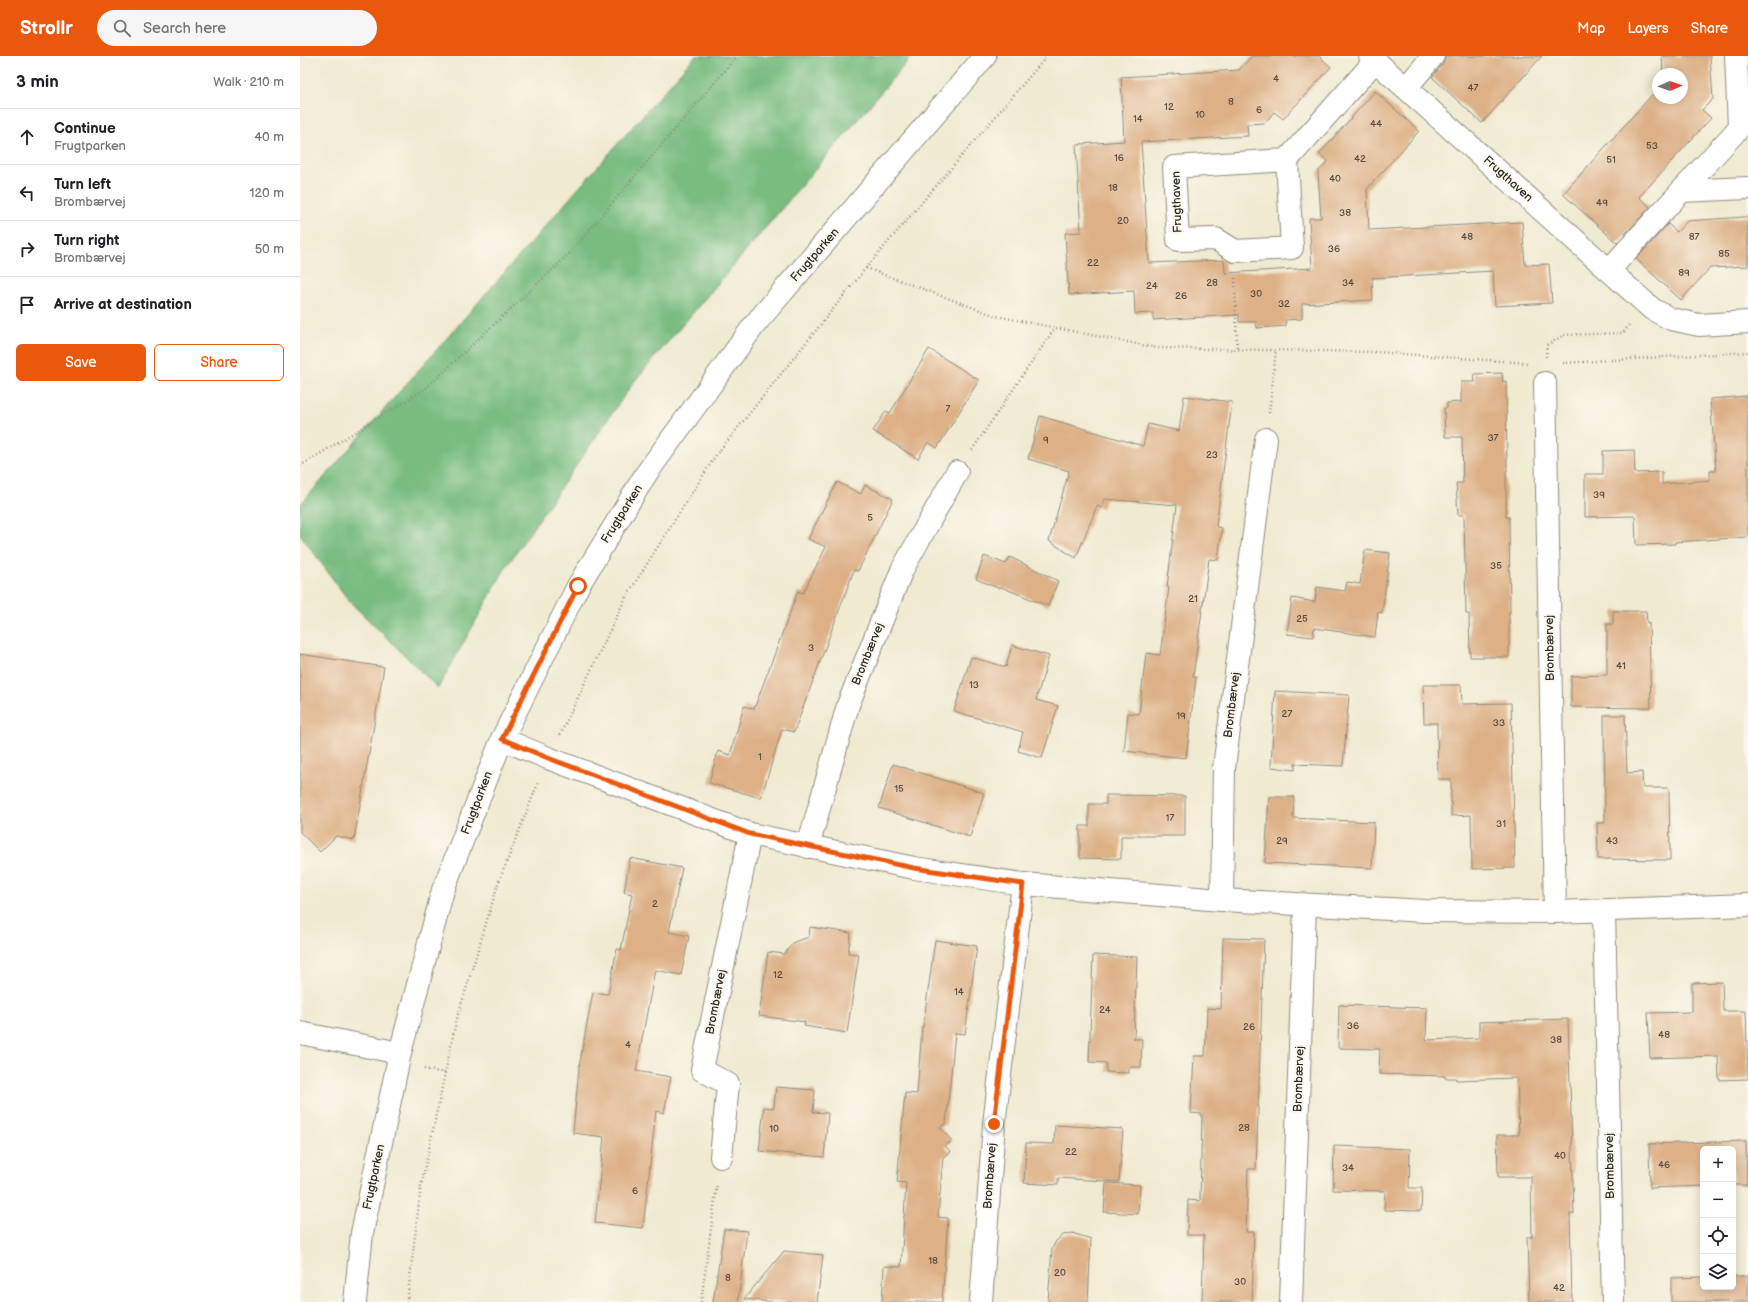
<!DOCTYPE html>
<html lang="en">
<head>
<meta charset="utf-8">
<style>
  :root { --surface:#fff; --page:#f6f6f6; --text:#202124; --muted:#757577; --line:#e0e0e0; --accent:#ea580c }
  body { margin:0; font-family:"Balsamiq Sans",sans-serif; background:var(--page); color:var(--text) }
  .controls { position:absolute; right:12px; bottom:12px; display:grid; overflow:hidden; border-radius:6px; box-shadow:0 2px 10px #0003 }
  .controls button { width:36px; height:36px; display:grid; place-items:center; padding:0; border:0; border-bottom:1px solid var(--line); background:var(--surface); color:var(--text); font:20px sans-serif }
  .compass { position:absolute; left:1352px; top:12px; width:36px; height:36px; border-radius:50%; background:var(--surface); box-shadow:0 2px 10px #0003; rotate:88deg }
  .stop { position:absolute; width:12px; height:12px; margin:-9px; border:3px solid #ea580c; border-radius:50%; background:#fff }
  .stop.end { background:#ea580c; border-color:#fff; box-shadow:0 1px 4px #0008 }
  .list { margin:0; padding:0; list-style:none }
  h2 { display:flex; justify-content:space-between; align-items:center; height:52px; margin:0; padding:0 16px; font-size:17px }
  h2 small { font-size:13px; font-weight:400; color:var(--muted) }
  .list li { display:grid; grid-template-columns:26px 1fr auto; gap:12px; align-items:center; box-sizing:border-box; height:56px; padding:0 16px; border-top:1px solid var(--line) }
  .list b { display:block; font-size:15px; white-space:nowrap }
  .list p { margin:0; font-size:13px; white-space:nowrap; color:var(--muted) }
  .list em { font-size:13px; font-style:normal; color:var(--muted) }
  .actions { display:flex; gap:8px; padding:12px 16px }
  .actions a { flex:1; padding:9px 0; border:1px solid var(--accent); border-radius:6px; text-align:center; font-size:14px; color:var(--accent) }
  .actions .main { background:var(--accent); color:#fff }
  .icon { flex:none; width:22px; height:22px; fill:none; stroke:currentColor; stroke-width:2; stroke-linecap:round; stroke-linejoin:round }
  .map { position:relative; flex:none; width:1448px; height:1246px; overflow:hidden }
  header { display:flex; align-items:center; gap:24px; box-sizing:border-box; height:56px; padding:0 20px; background:var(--accent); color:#fff }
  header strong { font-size:19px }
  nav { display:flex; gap:22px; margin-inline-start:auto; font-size:14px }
  .search { width:280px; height:36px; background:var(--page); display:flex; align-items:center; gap:10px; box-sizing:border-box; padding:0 14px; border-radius:22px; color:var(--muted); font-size:15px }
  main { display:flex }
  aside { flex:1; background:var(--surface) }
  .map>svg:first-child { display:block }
</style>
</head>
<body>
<header>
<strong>Strollr</strong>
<div class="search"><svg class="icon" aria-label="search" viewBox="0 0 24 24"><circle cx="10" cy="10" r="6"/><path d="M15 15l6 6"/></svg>Search here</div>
<nav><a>Map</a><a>Layers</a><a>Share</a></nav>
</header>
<main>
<aside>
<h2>3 min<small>Walk · 210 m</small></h2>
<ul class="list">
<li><svg class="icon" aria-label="ahead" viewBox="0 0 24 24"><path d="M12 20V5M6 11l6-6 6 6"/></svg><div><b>Continue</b><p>Frugtparken</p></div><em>40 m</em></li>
<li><svg class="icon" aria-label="left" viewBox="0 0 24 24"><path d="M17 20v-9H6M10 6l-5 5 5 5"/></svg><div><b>Turn left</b><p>Brombærvej</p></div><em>120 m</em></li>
<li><svg class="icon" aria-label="right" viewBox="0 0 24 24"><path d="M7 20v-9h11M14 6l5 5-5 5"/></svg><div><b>Turn right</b><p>Brombærvej</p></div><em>50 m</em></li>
<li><svg class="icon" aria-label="arrive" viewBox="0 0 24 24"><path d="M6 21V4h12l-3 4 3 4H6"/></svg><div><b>Arrive at destination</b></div></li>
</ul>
<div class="actions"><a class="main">Save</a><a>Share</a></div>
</aside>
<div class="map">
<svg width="1448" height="1246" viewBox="0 0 1448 1246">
  <rect width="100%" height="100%" fill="#fbf7ec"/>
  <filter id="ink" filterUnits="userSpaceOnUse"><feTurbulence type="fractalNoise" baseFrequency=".025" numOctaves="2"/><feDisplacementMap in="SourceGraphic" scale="8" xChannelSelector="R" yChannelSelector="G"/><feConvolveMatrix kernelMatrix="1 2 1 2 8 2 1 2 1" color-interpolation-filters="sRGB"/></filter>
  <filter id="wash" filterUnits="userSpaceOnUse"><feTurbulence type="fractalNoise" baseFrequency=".012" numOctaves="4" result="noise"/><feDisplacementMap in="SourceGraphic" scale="16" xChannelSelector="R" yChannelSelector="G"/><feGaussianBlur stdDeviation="0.9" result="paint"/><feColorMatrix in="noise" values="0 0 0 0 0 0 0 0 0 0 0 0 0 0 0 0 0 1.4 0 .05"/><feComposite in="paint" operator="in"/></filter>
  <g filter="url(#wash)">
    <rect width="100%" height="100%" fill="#f0ead1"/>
    <path fill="#78bc80" stroke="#527456" d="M 395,0 L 612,0 L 333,327 L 206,511 L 138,632 L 49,545 L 0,478 L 0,449 Z"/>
    <g id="blocks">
      <g fill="#ddb086">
        <path d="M 952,0 L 1019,0 L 1031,11 L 983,63 L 974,56 L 965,67 L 947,68 L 948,80 L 841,86 L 849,207 L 924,204 L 925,217 L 1012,212 L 1009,162 L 1021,162 L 1018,116 L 1028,105 L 1019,98 L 1075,35 L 1119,75 L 1067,133 L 1069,174 L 1222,166 L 1225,209 L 1249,208 L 1252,247 L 1195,250 L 1193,215 L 1072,222 L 1073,244 L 1002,248 L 1002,263 L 985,264 L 986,270 L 957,272 L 956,266 L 939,266 L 939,259 L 853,264 L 853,257 L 835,258 L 834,235 L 769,239 L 765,177 L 781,176 L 776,89 L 781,89 L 781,88 L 824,85 L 821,21 L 939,14 Z"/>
        <path d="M 1145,0 L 1242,0 L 1182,67 L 1132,21 L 1143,8 Z"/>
        <path d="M 1362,0 L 1410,0 L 1413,43 L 1402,54 L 1411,62 L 1339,141 L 1350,151 L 1317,187 L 1263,138 L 1358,32 L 1358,42 L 1382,42 L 1382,18 L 1363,18 Z"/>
        <path d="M 1444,161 L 1448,161 L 1448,210 L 1410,212 L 1381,244 L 1336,203 L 1368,168 L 1377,176 L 1387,165 Z"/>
        <path d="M 629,293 L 679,324 L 637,392 L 628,386 L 618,403 L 573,375 L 586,355 L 590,357 Z"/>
        <path d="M 1202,317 L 1203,326 L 1206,325 L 1207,415 L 1206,415 L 1206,461 L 1209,461 L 1210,557 L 1209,557 L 1209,601 L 1170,601 L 1169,558 L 1166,558 L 1164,459 L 1158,459 L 1156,427 L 1163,427 L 1162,381 L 1145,381 L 1144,352 L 1147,352 L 1147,347 L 1161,346 L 1161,326 L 1175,326 L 1174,318 Z"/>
        <path d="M 884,340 L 932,346 L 916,471 L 922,472 L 918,504 L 909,503 L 893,621 L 896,621 L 886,702 L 824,695 L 828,657 L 839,658 L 846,597 L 860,599 L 869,531 L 867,531 L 877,449 L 805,443 L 802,452 L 797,450 L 776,502 L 749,485 L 769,415 L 728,403 L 740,360 L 843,390 L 848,368 L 879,375 Z"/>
        <path d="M 1448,340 L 1448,481 L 1375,486 L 1375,488 L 1336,489 L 1335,460 L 1285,461 L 1285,418 L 1303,418 L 1303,395 L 1334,394 L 1335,417 L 1362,416 L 1362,428 L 1410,424 L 1410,415 L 1416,415 L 1410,343 Z"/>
        <path d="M 537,426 L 561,438 L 565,429 L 593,443 L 558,515 L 554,514 L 494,676 L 482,673 L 461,742 L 409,727 L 418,695 L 430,699 L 444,650 L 454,653 L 498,535 L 503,537 L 526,491 L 508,483 Z"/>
        <path d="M 1065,494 L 1090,497 L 1082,557 L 1078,556 L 1075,581 L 1014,572 L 1013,581 L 987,578 L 992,542 L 1015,546 L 1017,531 L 1045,535 L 1047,526 L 1060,528 Z"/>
        <path d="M 684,500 L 706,508 L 710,501 L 758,525 L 748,550 L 701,531 L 698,532 L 676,523 Z"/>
        <path d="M 1313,555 L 1346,555 L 1347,567 L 1349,567 L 1351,652 L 1271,651 L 1271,620 L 1307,619 L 1307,568 L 1313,568 Z"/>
        <path d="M 712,589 L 749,600 L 736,644 L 758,650 L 742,702 L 718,695 L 723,676 L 654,655 L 671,601 L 706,611 Z"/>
        <path d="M 0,598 L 84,611 L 54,784 L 36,780 L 20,796 L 0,776 Z"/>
        <path d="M 1123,629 L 1161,629 L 1162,648 L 1211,647 L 1215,812 L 1172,813 L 1171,759 L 1151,760 L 1151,723 L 1138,723 L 1137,667 L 1124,667 Z"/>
        <path d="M 975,635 L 1049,639 L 1043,710 L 995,708 L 995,714 L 971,711 Z"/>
        <path d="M 1304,659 L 1325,659 L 1327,717 L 1342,716 L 1343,732 L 1369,732 L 1370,804 L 1298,803 L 1297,767 L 1305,767 Z"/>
        <path d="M 593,708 L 684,737 L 670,781 L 579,752 Z"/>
        <path d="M 806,739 L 885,740 L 885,780 L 821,780 L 821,803 L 780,802 L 780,770 L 789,770 L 789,748 L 806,748 Z"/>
        <path d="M 969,741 L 994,741 L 993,762 L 1074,766 L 1072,812 L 965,807 Z"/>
        <path d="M 330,802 L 382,812 L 369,876 L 389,880 L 381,919 L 355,914 L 336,1015 L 371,1021 L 364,1057 L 356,1055 L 343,1172 L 295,1167 L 304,1081 L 273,1077 L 279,1011 L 293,936 L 308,938 L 317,893 L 321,894 L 332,838 L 324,836 Z"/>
        <path d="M 510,871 L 551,877 L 548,897 L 559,898 L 547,977 L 504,970 L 505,966 L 459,960 L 468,896 L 484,898 L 494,886 L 509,881 Z"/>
        <path d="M 923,882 L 964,883 L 956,1113 L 948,1113 L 946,1176 L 954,1176 L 952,1246 L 902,1246 L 904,1179 L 887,1179 L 888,1144 L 900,1145 L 902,1058 L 891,1057 L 894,1000 L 905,1000 L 907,952 L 921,953 Z"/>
        <path d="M 635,884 L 677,890 L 665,978 L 655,977 L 646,1068 L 640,1071 L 652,1085 L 645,1090 L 651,1096 L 643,1101 L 638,1161 L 648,1162 L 642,1246 L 582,1246 L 584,1210 L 601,1211 L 606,1127 L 597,1126 L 605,1037 L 617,1038 L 622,971 L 623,971 Z"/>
        <path d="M 793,899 L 837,901 L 834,983 L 842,983 L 841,1011 L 829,1011 L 829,1017 L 806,1016 L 806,1007 L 789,1006 Z"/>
        <path d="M 1422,926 L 1423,955 L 1446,955 L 1448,1023 L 1419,1024 L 1418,1000 L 1350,1002 L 1348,957 L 1392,956 L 1392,927 Z"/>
        <path d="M 1039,949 L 1127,952 L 1126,984 L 1179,982 L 1179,966 L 1268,963 L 1274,1158 L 1270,1158 L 1272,1246 L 1229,1246 L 1227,1181 L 1232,1181 L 1231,1121 L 1198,1121 L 1197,1079 L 1219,1079 L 1217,1022 L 1156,1024 L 1156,1022 L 1145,1022 L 1145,1020 L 1079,1018 L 1080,993 L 1038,992 Z"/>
        <path d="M 476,1031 L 515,1034 L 513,1056 L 528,1057 L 524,1101 L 459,1095 L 464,1051 L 474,1052 Z"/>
        <path d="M 755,1069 L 823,1073 L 819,1126 L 758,1122 L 758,1129 L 724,1127 L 726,1087 L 754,1088 Z"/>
        <path d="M 1446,1085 L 1447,1129 L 1433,1129 L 1433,1093 L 1403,1093 L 1403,1130 L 1350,1132 L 1349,1088 Z"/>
        <path d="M 1034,1090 L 1110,1093 L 1109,1132 L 1122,1132 L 1121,1155 L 1084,1154 L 1085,1135 L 1033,1134 Z"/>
        <path d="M 806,1127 L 840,1129 L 838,1158 L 804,1156 Z"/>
        <path d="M 424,1173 L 447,1175 L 438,1246 L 413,1246 Z"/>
        <path d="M 772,1177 L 791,1183 L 788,1246 L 748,1246 L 752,1193 L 756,1185 L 763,1179 Z"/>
        <path d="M 484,1195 L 523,1199 L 517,1246 L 471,1246 L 444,1243 Z"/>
        <path d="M 1433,1220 L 1448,1220 L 1448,1246 L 1371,1246 L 1371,1222 L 1403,1221 L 1403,1231 L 1433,1231 Z"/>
      </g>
    </g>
  </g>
  <g filter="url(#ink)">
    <use href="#blocks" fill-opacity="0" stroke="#8e8a7e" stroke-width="1"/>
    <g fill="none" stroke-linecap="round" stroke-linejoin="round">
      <defs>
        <g id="minor">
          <path d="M 1070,0 L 1352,253 L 1371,263 L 1399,269 L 1448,266"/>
          <path d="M 1106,32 L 1133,0"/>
          <path d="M 987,104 L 874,111 L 878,184 L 916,183 L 935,195 L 992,192 L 987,104 L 1075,5"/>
          <path d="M 1381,135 L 1448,132"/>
          <path d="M 1309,214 L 1439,72 L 1436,0"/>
          <path d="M 1245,327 L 1255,856"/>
          <path d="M 202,683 L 248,702 L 450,778 L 614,812 L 723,828 L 922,844 L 1125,855 L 1255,856 L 1448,849"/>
          <path d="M 508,791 L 548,649 L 602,514 L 657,416"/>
          <path d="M 922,844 L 924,712 L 966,383"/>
          <path d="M 1304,855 L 1313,1246"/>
          <path d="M 0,977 L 100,997"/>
          <path d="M 421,1101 L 428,1028 L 402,1014 L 450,778"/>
          <path d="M 55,1246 L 62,1177 L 100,997 L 143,834 L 202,683 L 278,530 L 346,418 L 455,268 L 685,0"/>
          <path d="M 681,1246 L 694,1068 L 723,828"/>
          <path d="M 991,1246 L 1005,849"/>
        </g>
      </defs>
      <use href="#minor" stroke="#8e8a7e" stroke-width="24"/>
      <g stroke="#8e8a7e" stroke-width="2.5" stroke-dasharray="1 3" stroke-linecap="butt">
        <path d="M 566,212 L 696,260 L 857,292 L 1075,296 L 1228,307"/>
        <path d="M 935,222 L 937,294"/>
        <path d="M 1246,301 L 1247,289 L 1264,279 L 1323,277 L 1329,269"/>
        <path d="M 1263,307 L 1448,296"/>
        <path d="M 969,357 L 976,294"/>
        <path d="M 672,394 L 755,272"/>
        <path d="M 0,410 L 125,333 L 268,199 L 437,0"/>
        <path d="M 260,679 L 326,541 L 416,399 L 566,212 L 747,0"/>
        <path d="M 124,1013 L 145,1017"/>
        <path d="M 107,1246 L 121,1130 L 156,966 L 198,828 L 238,727"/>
        <path d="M 401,1246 L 417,1128"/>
      </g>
      <use href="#minor" stroke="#fff" stroke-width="22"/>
    </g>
  </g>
  <g fill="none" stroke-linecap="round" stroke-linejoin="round" filter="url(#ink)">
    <path stroke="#ea580c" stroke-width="5" d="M 278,530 L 202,683 L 248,702 L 450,778 L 614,812 L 723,828 L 694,1068"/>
  </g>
  <g text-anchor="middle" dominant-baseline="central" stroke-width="4" stroke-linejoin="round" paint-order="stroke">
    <g font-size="10" fill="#584c42">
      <text x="976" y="23">4</text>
      <text x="1173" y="32">47</text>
      <text x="931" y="46">8</text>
      <text x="869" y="51">12</text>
      <text x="959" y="54">6</text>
      <text x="900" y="59">10</text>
      <text x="838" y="63">14</text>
      <text x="1076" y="68">44</text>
      <text x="1352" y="90">53</text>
      <text x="819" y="102">16</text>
      <text x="1060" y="103">42</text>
      <text x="1311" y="104">51</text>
      <text x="1035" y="123">40</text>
      <text x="813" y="132">18</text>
      <text x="1302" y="147">49</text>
      <text x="1045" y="157">38</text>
      <text x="823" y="165">20</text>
      <text x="1167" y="181">48</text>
      <text x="1394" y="181">87</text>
      <text x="1034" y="193">36</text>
      <text x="1424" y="198">85</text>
      <text x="793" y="207">22</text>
      <text x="1384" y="217">89</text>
      <text x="912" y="227">28</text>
      <text x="1048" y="227">34</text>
      <text x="852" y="230">24</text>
      <text x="956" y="238">30</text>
      <text x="881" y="240">26</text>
      <text x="984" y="248">32</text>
      <text x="648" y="353">7</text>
      <text x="1193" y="382">37</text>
      <text x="746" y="384">9</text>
      <text x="912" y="399">23</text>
      <text x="1299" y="439">39</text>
      <text x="570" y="462">5</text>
      <text x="1196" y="510">35</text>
      <text x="893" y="543">21</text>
      <text x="1002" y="563">25</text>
      <text x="511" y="592">3</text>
      <text x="1321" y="610">41</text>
      <text x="674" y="629">13</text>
      <text x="987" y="658">27</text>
      <text x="881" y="660">19</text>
      <text x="1199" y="667">33</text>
      <text x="460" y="701">1</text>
      <text x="599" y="733">15</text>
      <text x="870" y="762">17</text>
      <text x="1201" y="768">31</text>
      <text x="982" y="785">29</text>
      <text x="1312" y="785">43</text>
      <text x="355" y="848">2</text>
      <text x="478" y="919">12</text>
      <text x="659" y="936">14</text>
      <text x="805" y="954">24</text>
      <text x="1053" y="970">36</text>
      <text x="949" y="971">26</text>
      <text x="1364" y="979">48</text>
      <text x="1256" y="984">38</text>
      <text x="328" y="989">4</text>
      <text x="944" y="1072">28</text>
      <text x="474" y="1073">10</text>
      <text x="771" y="1096">22</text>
      <text x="1260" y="1100">40</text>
      <text x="1364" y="1109">46</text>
      <text x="1048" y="1112">34</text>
      <text x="335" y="1135">6</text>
      <text x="633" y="1205">18</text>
      <text x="760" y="1217">20</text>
      <text x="428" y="1222">8</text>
      <text x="940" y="1226">30</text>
      <text x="1259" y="1232">42</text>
    </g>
    <g font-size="12" fill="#2b2b2b" stroke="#fbf7ec">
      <text transform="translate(1208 123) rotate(42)">Frugthaven</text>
      <text transform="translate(877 146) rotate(-92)">Frugthaven</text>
      <text transform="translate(515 199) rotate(-49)">Frugtparken</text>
      <text transform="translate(322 458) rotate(-58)">Frugtparken</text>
      <text transform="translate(1250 592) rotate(-91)">Brombærvej</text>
      <text transform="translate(568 598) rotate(-68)">Brombærvej</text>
      <text transform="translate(932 649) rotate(-83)">Brombærvej</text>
      <text transform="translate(177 747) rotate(-69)">Frugtparken</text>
      <text transform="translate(416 946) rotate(-79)">Brombærvej</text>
      <text transform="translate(999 1023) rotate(-88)">Brombærvej</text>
      <text transform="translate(1310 1110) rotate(-91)">Brombærvej</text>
      <text transform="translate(690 1120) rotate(-86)">Brombærvej</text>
      <text transform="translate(74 1121) rotate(-78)">Frugtparken</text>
    </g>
  </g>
</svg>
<div class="controls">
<button>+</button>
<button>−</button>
<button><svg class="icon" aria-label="locate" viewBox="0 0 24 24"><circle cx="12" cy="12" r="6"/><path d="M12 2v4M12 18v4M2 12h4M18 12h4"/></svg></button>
<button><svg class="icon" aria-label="layers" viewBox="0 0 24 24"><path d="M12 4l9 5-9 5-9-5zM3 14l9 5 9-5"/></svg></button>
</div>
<svg class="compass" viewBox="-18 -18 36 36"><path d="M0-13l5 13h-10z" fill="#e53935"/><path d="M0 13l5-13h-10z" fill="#757577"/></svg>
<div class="stop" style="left:278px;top:530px"></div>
<div class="stop end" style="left:694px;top:1068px"></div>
</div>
</main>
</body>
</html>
